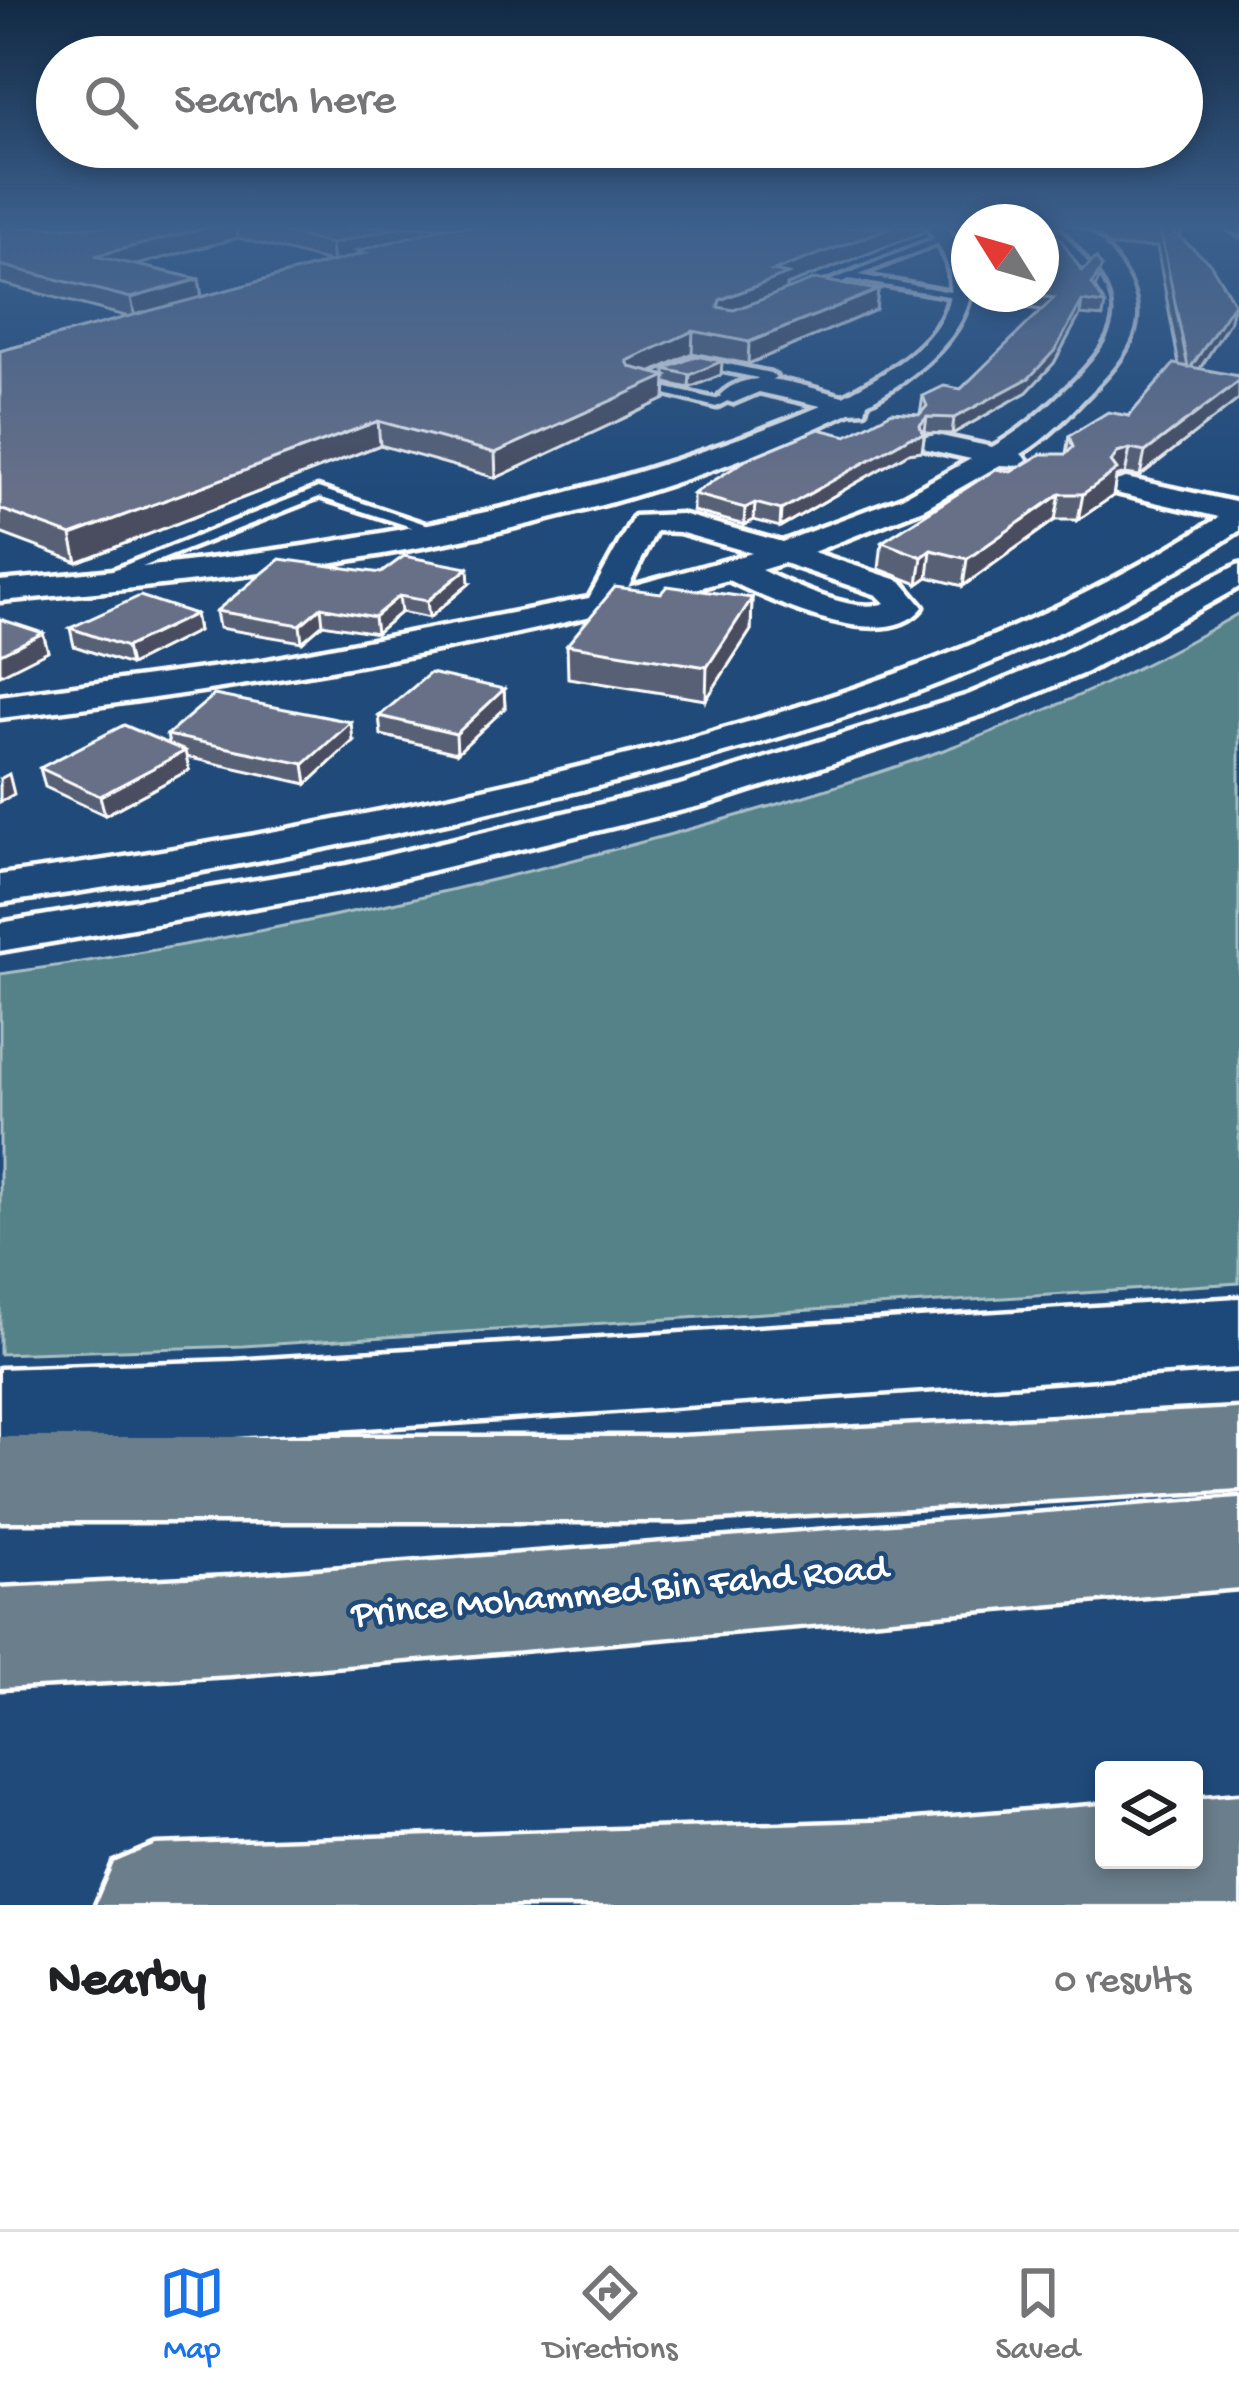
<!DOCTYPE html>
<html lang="en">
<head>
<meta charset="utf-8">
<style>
  :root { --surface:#fff; --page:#f6f6f6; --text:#202124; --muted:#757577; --line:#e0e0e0; --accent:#1a73e8 }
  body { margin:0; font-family:"Gochi Hand",sans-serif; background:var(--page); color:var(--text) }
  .controls { position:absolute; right:36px; bottom:36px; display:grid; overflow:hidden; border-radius:12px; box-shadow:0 6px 18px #0003 }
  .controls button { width:108px; height:108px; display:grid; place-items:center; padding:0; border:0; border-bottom:3px solid var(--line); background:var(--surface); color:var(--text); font:60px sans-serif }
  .compass { position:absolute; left:951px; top:204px; width:108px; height:108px; border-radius:50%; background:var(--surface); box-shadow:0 6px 18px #0003; rotate:307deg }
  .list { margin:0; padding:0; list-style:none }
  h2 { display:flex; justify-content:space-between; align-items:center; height:156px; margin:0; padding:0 48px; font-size:51px }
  h2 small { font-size:39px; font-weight:400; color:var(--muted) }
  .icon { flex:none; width:66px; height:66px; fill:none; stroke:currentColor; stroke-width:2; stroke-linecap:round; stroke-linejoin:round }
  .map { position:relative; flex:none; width:1239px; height:1905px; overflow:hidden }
  .search { position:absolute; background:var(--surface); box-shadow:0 6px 18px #0003; left:36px; right:36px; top:36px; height:132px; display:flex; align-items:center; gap:30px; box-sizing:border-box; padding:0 42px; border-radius:66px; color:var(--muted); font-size:45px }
  .sheet { height:324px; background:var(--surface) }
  nav { display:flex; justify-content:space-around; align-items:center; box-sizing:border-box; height:168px; border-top:3px solid var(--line); background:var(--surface); font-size:33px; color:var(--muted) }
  nav a { display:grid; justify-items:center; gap:6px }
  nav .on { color:var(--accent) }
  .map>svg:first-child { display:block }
</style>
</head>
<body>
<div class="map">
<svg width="1239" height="1905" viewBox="0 0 1239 1905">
  <rect width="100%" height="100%" fill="#1f4a7a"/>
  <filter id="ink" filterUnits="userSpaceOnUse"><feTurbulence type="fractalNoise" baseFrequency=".00833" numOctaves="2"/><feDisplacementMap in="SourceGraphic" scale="24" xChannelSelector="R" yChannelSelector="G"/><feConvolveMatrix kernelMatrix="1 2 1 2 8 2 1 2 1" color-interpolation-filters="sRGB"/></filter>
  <g filter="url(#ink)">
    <path fill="#548189" stroke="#aac0c4" stroke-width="3" d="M 1239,613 L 1239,1283 L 243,1346 L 0,1354 L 0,974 C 212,945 424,900 631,845 C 842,789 1051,725 1239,613 Z"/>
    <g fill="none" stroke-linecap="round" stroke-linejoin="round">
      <defs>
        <g id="lane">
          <path d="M 946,234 L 949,239 L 859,275 L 961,294 L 965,299 L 849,279 L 807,296 L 798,294 Z"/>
          <path d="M 694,357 L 770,373 L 776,377 L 756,388 L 750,384 L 758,378 L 695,365 L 650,384 L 715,399 L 733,391 L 739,395 L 716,407 L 631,385 Z"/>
          <path d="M 318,488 L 446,531 L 433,534 L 319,497 L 102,583 L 88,580 Z"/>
        </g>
        <g id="street">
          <path d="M 926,227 L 945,227 C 1014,296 932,370 867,403 L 865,411 L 850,412 C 587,540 287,575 0,601 L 0,581 C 285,556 556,518 821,406 L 759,392 L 733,403 L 724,400 L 720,395 C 752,363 804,387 843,396 C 912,361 992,307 926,227 Z"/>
          <path d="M 1063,227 C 1088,226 1100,239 1115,260 C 1158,319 1129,354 1085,398 C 1065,419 1046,439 1021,454 L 1027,460 L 1023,466 L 1000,465 L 923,509 L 813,552 L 901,581 L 923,607 C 885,656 772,601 728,580 C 489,648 246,689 0,718 L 0,696 L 263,661 L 589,598 L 634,516 L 681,514 L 782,542 L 902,497 L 971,459 L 926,449 L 922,443 L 926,437 L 936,435 L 992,447 C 1021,431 1042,412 1066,389 C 1137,321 1125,295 1063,227 ZM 656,531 L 679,532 L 752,553 L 628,587 ZM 784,563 L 877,595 L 885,603 C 855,615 790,584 761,570 Z"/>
          <path d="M 1226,227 L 1239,227 L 1239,235 Z"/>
          <path d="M 1126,478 L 1239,503 L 1239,531 C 1039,665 814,733 582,790 C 389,838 196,876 0,903 L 0,875 C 189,850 376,815 562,771 C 794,715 1017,647 1219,517 L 1116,493 L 1111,487 L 1116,481 Z"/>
          <path d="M 1239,564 L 1239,587 L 1087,672 L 994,711 L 704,805 L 347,891 L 0,951 L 0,923 L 347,865 L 677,786 L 968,695 L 1061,656 Z"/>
        </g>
        <path id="secondary" d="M 1239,1298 L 1239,1368 L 234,1437 L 0,1445 L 0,1369 L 234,1361 Z"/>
        <g id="highway">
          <path d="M 1239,1409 L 1239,1489 L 682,1521 L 0,1521 L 0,1437 L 682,1437 Z"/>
          <path d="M 1239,1498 L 1239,1588 L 230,1675 L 0,1688 L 0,1588 L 230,1577 Z"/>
          <path d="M 1239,1795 L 1239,1905 L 96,1905 L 114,1863 L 156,1845 L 904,1821 L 1104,1805 L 1104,1860 L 1194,1860 L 1194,1799 Z"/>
        </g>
      </defs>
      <use href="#lane" stroke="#fff" stroke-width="9"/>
      <use href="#street" stroke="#fff" stroke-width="9"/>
      <use href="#secondary" stroke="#fff" stroke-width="9"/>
      <use href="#highway" stroke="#fff" stroke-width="9"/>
      <use href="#lane" fill="#1f4a7a" fill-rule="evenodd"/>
      <use href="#street" fill="#1f4a7a" fill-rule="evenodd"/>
      <use href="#secondary" fill="#1f4a7a" fill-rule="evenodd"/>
      <use href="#highway" fill="#6b7e8b" fill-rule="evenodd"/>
    </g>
    <g fill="#596075" stroke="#fff" stroke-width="3" fill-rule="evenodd">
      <path d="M 0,227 L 925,227 L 924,232 L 787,285 L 787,289 L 878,290 L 876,310 L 748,364 L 692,353 L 651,372 L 665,376 L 665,369 L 722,361 L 721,375 L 689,388 L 666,383 L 665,399 L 496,478 L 380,445 L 77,562 L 0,533 L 0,351 L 129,317 L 0,283 ZM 238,238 L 330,262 L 202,297 L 199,279 L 136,265 Z"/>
      <path d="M 1087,227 L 1179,227 L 1182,228 L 1180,238 L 1234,303 L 1229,323 L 1200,369 L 1140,476 L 1125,474 L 1116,477 L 1113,496 L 1078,520 L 1055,520 L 963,586 L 928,577 L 918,584 L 879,569 L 882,542 L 1011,472 L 1066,454 L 1069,436 L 1129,416 L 1179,365 L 1157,247 L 1111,247 Z"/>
      <path d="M 1082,271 L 1099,280 L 1095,288 L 1105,304 L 1103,317 L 1080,315 L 1054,363 L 1027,392 L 952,434 L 925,433 L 922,451 L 908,453 L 780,527 L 754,520 L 744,525 L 693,511 L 693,494 L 847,436 L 920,414 L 923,396 L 961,389 L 1042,310 L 999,305 L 1001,294 L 1041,294 Z"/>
      <path d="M 469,584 L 429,618 L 401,612 L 376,633 L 323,624 L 302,642 L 219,628 L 216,611 Z"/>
      <path d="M 661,593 L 752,598 L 751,630 L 706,700 L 568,678 L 567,645 Z"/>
      <path d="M 195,614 L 198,631 L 130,665 L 74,646 L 70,628 Z"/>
      <path d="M 504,689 L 505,708 L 457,753 L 381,735 L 379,716 Z"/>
      <path d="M 167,735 L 353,741 L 307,784 L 186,757 L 189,770 L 105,815 L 45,787 L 40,768 L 169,744 Z"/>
    </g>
    <g fill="#484e5f" stroke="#fff" stroke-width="3">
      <path d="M 209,227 L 237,227 L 238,238 L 99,275 L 95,256 Z"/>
      <path d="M 397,227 L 463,227 L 357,251 L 358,256 L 333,263 L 331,244 Z"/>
      <path d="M 892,227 L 925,227 L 924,232 L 787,285 L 787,294 L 719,321 L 718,307 L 720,300 L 773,271 Z"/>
      <path d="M 1041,227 L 1060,227 L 1059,229 L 1041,237 Z"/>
      <path d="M 199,279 L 202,299 L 135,318 L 131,298 Z"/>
      <path d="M 878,290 L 876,310 L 748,364 L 749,342 Z"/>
      <path d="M 1082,301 L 1080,315 L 1054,363 L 1027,392 L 952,434 L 954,418 Z"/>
      <path d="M 1234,303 L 1229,323 L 1186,390 L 1191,367 Z"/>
      <path d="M 693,331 L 692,353 L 627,384 L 627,361 Z"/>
      <path d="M 722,361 L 721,375 L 689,388 L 690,375 Z"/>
      <path d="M 666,376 L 665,399 L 496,478 L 495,453 Z"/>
      <path d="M 1239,381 L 1239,399 L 1140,476 L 1145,452 Z"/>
      <path d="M 927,417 L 922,451 L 908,453 L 780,527 L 781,510 L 920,425 Z"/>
      <path d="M 378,421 L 380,445 L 77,562 L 71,535 Z"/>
      <path d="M 1130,449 L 1125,474 L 1116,477 L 1113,496 L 1078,520 L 1083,494 L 1117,453 Z"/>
      <path d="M 1060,494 L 1055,520 L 963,586 L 967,559 Z"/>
      <path d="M 755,503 L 754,520 L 744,525 L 745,508 Z"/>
      <path d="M 931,550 L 928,577 L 918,584 L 922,557 Z"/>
      <path d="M 468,568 L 469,584 L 429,618 L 427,601 Z"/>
      <path d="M 399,596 L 401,612 L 376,633 L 374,617 Z"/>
      <path d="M 752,598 L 751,630 L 706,700 L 707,667 Z"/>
      <path d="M 321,607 L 323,624 L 302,642 L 300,625 Z"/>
      <path d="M 195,614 L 198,631 L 130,665 L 126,647 Z"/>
      <path d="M 43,633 L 48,651 L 0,675 L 0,654 Z"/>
      <path d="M 504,689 L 505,708 L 457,753 L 456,734 Z"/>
      <path d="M 351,722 L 353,741 L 307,784 L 304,764 Z"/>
      <path d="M 185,751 L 189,770 L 105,815 L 100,796 Z"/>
      <path d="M 9,774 L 14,794 L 0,802 L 0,779 Z"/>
    </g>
    <g fill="#677088" stroke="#fff" stroke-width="3">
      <path d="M 0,227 L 209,227 L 95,256 L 199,279 L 131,298 L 0,265 Z"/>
      <path d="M 262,227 L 397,227 L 331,244 Z"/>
      <path d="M 446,227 L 892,227 L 773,271 L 788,274 L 720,300 L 718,307 L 734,310 L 815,279 L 878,290 L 749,342 L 693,331 L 627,361 L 630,367 L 666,376 L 495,453 L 378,421 L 71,535 L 0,509 L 0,351 L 365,253 L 357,251 Z"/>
      <path d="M 1111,227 L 1179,227 L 1182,228 L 1169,228 L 1210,263 L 1234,303 L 1191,367 L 1239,376 L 1239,381 L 1145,452 L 1130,449 L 1117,453 L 1111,462 L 1117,470 L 1083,494 L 1060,494 L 967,559 L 931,550 L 922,557 L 882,542 L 996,469 L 1011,472 L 1041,454 L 1066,454 L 1073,447 L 1069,436 L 1108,412 L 1129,416 L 1174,364 L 1188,367 L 1160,229 L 1114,229 Z"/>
      <path d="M 1058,236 L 1082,271 L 1096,258 L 1102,267 L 1092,284 L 1105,304 L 1082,301 L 1056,349 L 1029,378 L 954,418 L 927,417 L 920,425 L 923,435 L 910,437 L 781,510 L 755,503 L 745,508 L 693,494 L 749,458 L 819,429 L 847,436 L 892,412 L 920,414 L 927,406 L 923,396 L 944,386 L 961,389 L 1054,298 L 1017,294 L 1041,294 L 1041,253 Z"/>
      <path d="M 696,356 L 722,361 L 690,375 L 665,369 Z"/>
      <path d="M 404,556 L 468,568 L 427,601 L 399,596 L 374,617 L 321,607 L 300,625 L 216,611 L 280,559 L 381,573 Z"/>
      <path d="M 667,586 L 752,598 L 707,667 L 567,645 L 615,587 L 661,593 Z"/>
      <path d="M 140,596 L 195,614 L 126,647 L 70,628 Z"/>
      <path d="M 0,619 L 43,633 L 0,654 Z"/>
      <path d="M 430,673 L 504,689 L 456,734 L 379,716 Z"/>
      <path d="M 214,695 L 351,722 L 304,764 L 167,735 Z"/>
      <path d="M 124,725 L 185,751 L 100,796 L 40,768 Z"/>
    </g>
  </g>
  <linearGradient id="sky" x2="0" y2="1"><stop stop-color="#112943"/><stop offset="0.46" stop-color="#3c608d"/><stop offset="1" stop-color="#3c608d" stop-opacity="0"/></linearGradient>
  <rect width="1239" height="493" fill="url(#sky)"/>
  <g text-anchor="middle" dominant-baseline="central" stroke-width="9" stroke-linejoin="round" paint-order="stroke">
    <g font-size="39" fill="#fff" stroke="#1f4a7a">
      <text transform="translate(620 1594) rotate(-5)">Prince Mohammed Bin Fahd Road</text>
    </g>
  </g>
</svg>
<div class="controls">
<button><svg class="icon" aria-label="layers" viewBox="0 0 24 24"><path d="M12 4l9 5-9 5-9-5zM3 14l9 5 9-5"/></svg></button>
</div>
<svg class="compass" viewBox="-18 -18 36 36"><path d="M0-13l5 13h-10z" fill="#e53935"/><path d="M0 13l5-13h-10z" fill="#757577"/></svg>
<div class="search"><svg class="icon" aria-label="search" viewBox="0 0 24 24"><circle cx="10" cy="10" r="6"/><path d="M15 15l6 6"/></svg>Search here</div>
</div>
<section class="sheet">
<h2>Nearby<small>0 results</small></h2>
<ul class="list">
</ul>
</section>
<nav>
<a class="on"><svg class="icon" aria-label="map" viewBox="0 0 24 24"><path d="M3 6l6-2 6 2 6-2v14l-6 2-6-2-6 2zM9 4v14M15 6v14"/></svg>Map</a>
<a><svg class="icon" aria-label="directions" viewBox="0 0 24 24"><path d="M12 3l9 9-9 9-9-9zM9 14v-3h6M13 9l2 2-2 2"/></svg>Directions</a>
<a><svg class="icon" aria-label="saved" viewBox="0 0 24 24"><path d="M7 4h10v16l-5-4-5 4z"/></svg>Saved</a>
</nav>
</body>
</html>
